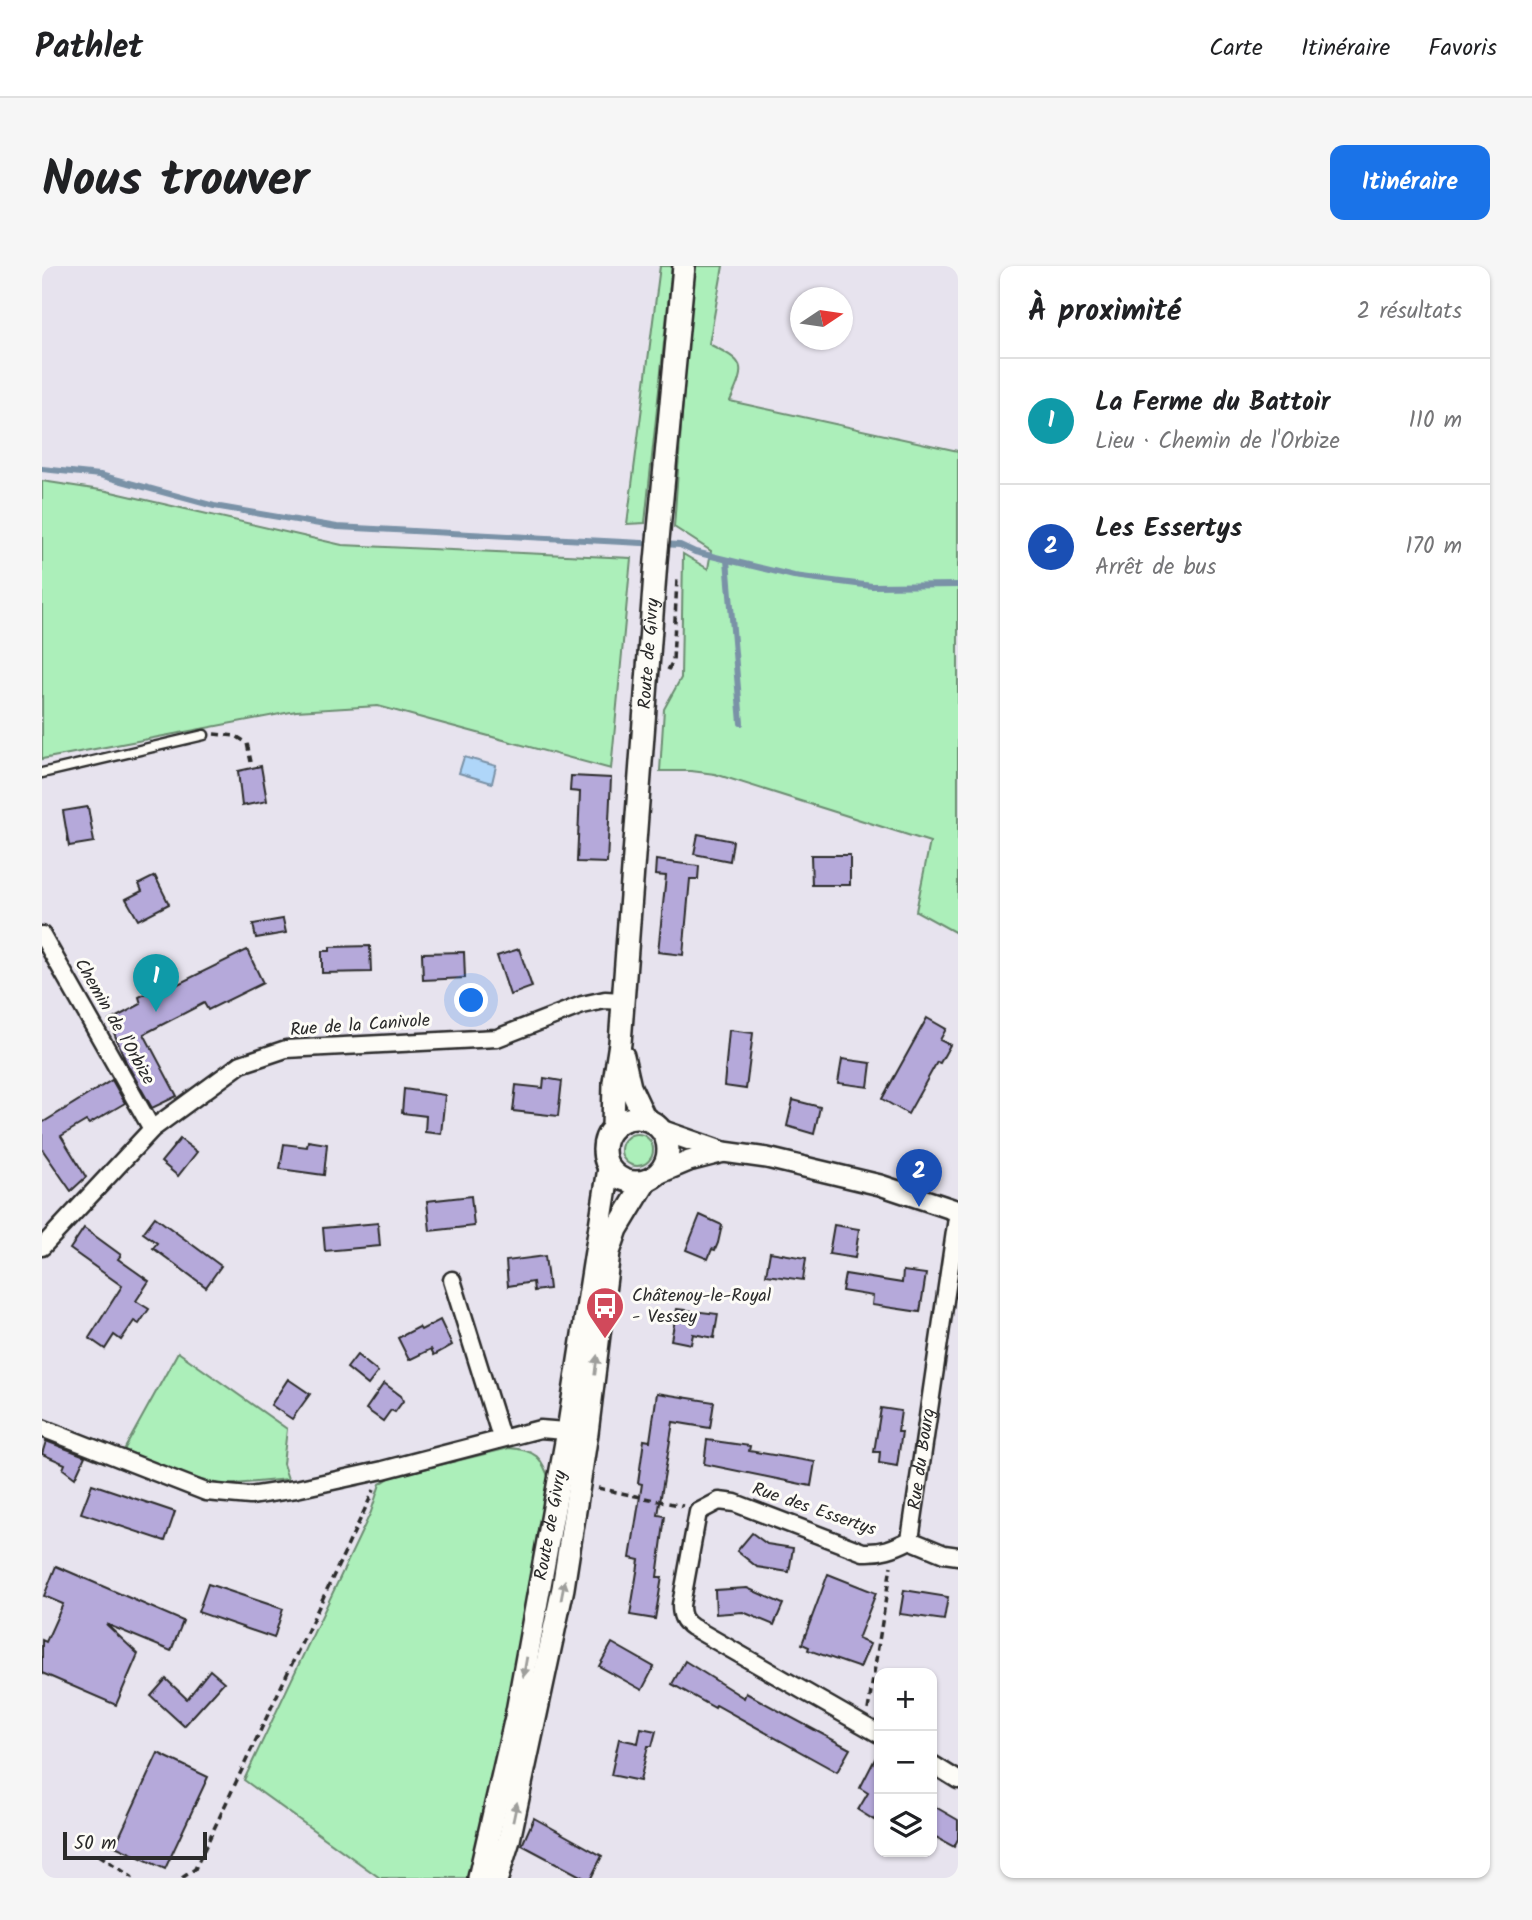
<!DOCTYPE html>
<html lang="fr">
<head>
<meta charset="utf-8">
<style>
  :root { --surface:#fff; --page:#f6f6f6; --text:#202124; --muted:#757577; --line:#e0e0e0; --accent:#1a73e8 }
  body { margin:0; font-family:Kalam,sans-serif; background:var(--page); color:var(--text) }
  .controls { position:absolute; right:21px; bottom:21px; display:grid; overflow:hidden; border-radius:14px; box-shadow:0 2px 5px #0004 }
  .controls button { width:63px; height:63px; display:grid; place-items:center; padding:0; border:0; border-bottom:2px solid var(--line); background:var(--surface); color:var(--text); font:35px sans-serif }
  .compass { position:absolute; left:748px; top:21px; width:63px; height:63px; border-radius:50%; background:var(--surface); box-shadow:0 2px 5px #0004; rotate:77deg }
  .scale { position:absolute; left:21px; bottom:18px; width:144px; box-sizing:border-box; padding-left:7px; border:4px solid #2b2b2b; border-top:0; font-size:19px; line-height:24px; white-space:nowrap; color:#2b2b2b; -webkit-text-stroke:5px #fdfcf7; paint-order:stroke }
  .you { position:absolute; left:430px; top:735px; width:24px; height:24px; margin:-18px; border:5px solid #fff; border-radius:50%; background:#1a73e8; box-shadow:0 0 0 10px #1a73e833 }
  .badge { display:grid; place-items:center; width:46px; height:46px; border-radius:50%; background:var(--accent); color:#fff; font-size:23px; font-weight:700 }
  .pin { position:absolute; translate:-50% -58px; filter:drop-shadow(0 2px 4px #0008) }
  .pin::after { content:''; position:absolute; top:37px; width:24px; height:21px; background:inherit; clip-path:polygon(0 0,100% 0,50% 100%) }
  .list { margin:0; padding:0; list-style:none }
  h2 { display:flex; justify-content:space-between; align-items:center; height:91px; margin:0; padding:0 28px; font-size:30px }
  h2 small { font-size:23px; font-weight:400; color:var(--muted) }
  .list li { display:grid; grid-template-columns:46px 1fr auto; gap:21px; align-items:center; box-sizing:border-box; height:126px; padding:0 28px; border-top:2px solid var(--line) }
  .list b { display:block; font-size:26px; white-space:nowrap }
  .list p { margin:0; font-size:23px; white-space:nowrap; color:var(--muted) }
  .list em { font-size:23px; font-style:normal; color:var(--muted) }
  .icon { flex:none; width:38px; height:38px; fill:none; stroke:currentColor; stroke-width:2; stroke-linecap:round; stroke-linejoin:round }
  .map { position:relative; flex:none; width:916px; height:1612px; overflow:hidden; border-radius:14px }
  header { display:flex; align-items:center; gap:42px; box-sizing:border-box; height:98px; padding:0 35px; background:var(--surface); border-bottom:2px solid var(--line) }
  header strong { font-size:33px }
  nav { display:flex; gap:38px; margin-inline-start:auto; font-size:24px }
  .intro { display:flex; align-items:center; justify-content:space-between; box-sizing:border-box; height:168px; padding:0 42px }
  h1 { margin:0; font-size:49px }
  .button { padding:18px 32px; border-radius:14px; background:var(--accent); color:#fff; font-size:24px; font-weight:700 }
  main { display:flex; gap:42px; padding:0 42px }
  aside { flex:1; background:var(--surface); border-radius:14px; box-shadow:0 2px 5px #0004 }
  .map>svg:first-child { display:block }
</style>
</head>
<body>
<header>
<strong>Pathlet</strong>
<nav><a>Carte</a><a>Itinéraire</a><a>Favoris</a></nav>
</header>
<div class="intro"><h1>Nous trouver</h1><a class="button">Itinéraire</a></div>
<main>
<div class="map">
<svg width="916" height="1612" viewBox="0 0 916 1612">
  <rect width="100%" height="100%" fill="#e7e3ee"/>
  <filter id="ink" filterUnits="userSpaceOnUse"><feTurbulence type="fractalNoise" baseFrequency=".0143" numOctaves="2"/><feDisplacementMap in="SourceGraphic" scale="14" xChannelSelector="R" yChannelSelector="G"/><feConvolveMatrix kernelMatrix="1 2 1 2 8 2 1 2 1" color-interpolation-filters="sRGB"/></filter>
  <g filter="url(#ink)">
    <g fill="#acefba" stroke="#6c8d72" stroke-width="2">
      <path d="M 618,0 L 630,0 L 603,257 L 585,258 Z"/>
      <path d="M 653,0 L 681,0 L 667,78 C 703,96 705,98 688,135 L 916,185 L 916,668 L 874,645 L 888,576 L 673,508 L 649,505 L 618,505 L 622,443 L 639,412 L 641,288 L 666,303 L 669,285 L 632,261 L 642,118 Z"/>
      <path d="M 0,215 L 65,225 L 300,279 L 589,292 L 569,503 L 336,440 L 254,445 L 0,493 Z"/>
      <circle cx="595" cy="884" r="16"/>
      <path d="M 136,1086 L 245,1163 L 241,1198 L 246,1213 L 183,1219 L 149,1212 L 82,1184 Z"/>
      <path d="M 467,1182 C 494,1184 500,1191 508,1216 L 444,1558 L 426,1612 L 338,1612 L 202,1514 L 329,1246 L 338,1218 L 349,1211 Z"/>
    </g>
    <path fill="#afd6f9" stroke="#7a92a7" stroke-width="2" d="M 422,491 L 454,500 L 450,517 L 417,507 Z"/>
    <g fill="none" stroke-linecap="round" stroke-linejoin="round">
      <g stroke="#7a92a7" stroke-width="6">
        <path d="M 0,203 L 58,209 L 172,240 L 295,261 L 638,279 L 653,286 L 752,310 L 830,320 L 916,319"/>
        <path d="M 685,294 L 699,457"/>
      </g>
    </g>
    <g fill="#b5a9da" stroke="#2b2b2b" stroke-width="2">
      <path d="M 219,500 L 225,535 L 200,540 L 196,505 Z"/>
      <path d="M 529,510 L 569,512 L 565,597 L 535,596 L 538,526 L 528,525 Z"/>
      <path d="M 46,541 L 52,576 L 27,580 L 21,545 Z"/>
      <path d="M 656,568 L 691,575 L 688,595 L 652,588 Z"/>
      <path d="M 769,589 L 808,589 L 808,619 L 770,619 Z"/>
      <path d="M 614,594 L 657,600 L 656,613 L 648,613 L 641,689 L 616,686 L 624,610 L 613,609 Z"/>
      <path d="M 113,610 L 127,638 L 96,654 L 84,633 L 100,625 L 97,618 Z"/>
      <path d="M 241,653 L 244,667 L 214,672 L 211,658 Z"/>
      <path d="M 328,680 L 329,706 L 280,707 L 280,685 L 288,685 L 288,681 Z"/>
      <path d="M 477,683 L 490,721 L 468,729 L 455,690 Z"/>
      <path d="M 205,684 L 221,717 L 166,744 L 162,737 L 102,768 L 135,830 L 110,842 L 84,796 L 67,755 L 99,738 L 97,731 L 125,717 L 128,722 Z"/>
      <path d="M 422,686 L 423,712 L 381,714 L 380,687 Z"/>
      <path d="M 885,752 L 904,763 L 898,774 L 908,779 L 898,797 L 895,796 L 866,848 L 840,833 Z"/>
      <path d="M 687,764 L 711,767 L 704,823 L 682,820 Z"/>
      <path d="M 800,793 L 829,797 L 826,821 L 796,817 Z"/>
      <path d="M 502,812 L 520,815 L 516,850 L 471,845 L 474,819 L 501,822 Z"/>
      <path d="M 70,814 L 83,837 L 47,858 L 44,855 L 19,870 L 44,911 L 29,925 L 0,883 L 0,857 Z"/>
      <path d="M 362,823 L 403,829 L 399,868 L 383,866 L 384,850 L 360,847 Z"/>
      <path d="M 751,834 L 778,841 L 772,868 L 745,860 Z"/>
      <path d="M 138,873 L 155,886 L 136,910 L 119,896 Z"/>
      <path d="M 266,875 L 285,878 L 282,909 L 238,903 L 242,878 L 265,881 Z"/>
      <path d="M 429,930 L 432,960 L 388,965 L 385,935 Z"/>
      <path d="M 658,949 L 680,959 L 676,977 L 673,984 L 670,983 L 666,993 L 644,984 Z"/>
      <path d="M 113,951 L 179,1000 L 164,1021 L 111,982 L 115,977 L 101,967 Z"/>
      <path d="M 336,957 L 338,980 L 283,985 L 281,962 Z"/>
      <path d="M 792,959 L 817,963 L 813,992 L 787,988 Z"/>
      <path d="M 42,962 L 79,989 L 76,993 L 107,1015 L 94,1035 L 107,1043 L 97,1058 L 92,1055 L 79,1074 L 72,1069 L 63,1083 L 47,1072 L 80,1020 L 28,983 Z"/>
      <path d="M 728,986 L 764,992 L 761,1014 L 724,1009 Z"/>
      <path d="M 503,990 L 507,1023 L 492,1025 L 491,1016 L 466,1020 L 464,995 Z"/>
      <path d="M 861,1005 L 884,1008 L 878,1046 L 830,1039 L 831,1030 L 800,1025 L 803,1008 L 860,1017 Z"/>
      <path d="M 635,1043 L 676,1048 L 672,1072 L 651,1068 L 649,1078 L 629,1074 Z"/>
      <path d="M 398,1054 L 410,1079 L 392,1089 L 389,1083 L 367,1094 L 356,1072 L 377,1061 L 379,1064 Z"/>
      <path d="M 315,1089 L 336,1106 L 326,1119 L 305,1102 Z"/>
      <path d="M 246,1113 L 268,1128 L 250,1153 L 229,1139 Z"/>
      <path d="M 342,1117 L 359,1130 L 361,1135 L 353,1146 L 349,1144 L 341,1155 L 324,1143 Z"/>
      <path d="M 615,1127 L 672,1136 L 668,1162 L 631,1156 L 616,1249 L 623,1250 L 615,1311 L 620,1311 L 613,1353 L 588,1349 L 597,1294 L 588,1292 L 600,1218 L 596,1217 L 602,1174 L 608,1175 Z"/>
      <path d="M 839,1142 L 859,1145 L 856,1166 L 860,1166 L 855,1200 L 837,1197 L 838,1186 L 832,1186 Z"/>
      <path d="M 665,1174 L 708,1180 L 707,1185 L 773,1196 L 769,1220 L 662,1198 Z"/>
      <path d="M 4,1175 L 43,1190 L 33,1212 L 21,1203 L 23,1198 L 0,1188 Z"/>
      <path d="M 50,1218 L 133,1246 L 123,1275 L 39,1247 Z"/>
      <path d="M 710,1267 L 725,1278 L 751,1282 L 747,1306 L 715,1301 L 695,1285 Z"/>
      <path d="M 14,1300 L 141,1355 L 129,1385 L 64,1358 L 96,1388 L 74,1439 L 0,1407 L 0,1374 L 4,1376 L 21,1338 L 2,1330 Z"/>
      <path d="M 786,1308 L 834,1327 L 816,1373 L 828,1378 L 818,1402 L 766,1384 L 767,1381 L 760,1378 Z"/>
      <path d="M 166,1318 L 241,1343 L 232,1372 L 156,1346 Z"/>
      <path d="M 705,1322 L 741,1338 L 732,1359 L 701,1346 L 674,1348 L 673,1324 Z"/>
      <path d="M 862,1324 L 906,1331 L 902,1354 L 858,1348 Z"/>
      <path d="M 570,1377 L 612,1401 L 600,1424 L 557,1400 Z"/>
      <path d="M 643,1395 L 702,1432 L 704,1427 L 808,1483 L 795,1506 L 674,1439 L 673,1442 L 630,1418 Z"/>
      <path d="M 168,1404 L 182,1416 L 142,1460 L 109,1430 L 124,1413 L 145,1433 Z"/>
      <path d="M 599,1462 L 614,1465 L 610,1480 L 606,1480 L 598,1515 L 569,1509 L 577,1473 L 596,1477 Z"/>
      <path d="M 837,1485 L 837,1545 L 832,1554 L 816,1544 L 826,1527 L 818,1522 Z"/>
      <path d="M 116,1487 L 166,1511 L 123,1603 L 73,1580 Z"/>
      <path d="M 890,1539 L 916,1554 L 916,1573 L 912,1581 L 890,1569 Z"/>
      <path d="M 492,1552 L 560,1590 L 549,1612 L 542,1612 L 480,1579 Z"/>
    </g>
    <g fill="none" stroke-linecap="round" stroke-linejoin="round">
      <defs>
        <path id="service" d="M 0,507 L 162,469"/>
        <g id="minor">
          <path d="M 0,669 L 110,863"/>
          <path d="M 0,981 L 110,863 L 199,798 L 244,783 L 455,772 L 540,739 L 563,734 L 580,735"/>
          <path d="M 410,1014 L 459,1171"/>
          <path d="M 0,1162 L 164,1226 L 208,1230 L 254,1223 L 341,1204 L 498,1163 L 536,1166"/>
          <path id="s1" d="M 868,1274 L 916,945"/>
          <path d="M 868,1274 L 902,1288 L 916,1290"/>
          <path d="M 837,1468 L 650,1361 C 641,1355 639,1349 639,1339 L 656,1246 L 677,1235 L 693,1237 L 821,1286 C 839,1287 852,1282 868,1274"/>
          <path d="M 890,1498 L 916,1514"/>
        </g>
        <g id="tertiary">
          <path d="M 619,864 L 682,886 L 725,892 L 838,919 L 916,945"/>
          <path d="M 616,908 L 647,895 L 682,886"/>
        </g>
        <g id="secondary">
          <path d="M 581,790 L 588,821 L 603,853"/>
          <circle cx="594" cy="884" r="32"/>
          <path id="s2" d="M 571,862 L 572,816 L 578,777 L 614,295 L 642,0"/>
          <path id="s3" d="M 437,1612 L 474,1451 L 526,1165 L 567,902"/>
          <path d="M 455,1612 L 467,1574 L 521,1322 L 545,1167 L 567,986 L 575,963 L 604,915"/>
        </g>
      </defs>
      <use href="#service" stroke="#2b2b2b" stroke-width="13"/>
      <use href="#minor" stroke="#2b2b2b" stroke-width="21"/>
      <use href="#tertiary" stroke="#2b2b2b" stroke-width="24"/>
      <use href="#secondary" stroke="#2b2b2b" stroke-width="26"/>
      <g stroke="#2b2b2b" stroke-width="3.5" stroke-dasharray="7 5" stroke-linecap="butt">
        <path d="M 626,404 L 631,395 L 635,313"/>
        <path d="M 172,468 L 194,470 L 205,477 L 209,496"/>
        <path d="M 556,1222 L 641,1240"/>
        <path d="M 826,1444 L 849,1300"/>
        <path d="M 57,1589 L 91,1612"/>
        <path d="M 140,1612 L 153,1603 L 332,1224"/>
      </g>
      <use href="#service" stroke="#fdfcf7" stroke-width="8"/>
      <use href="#minor" stroke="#fdfcf7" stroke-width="16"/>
      <use href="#tertiary" stroke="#fdfcf7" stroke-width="19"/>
      <use href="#secondary" stroke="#fdfcf7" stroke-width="21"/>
    </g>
    <defs><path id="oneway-solid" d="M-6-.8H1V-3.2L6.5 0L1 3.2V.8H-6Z" transform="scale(1.75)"/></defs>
    <g fill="#9e9e9b">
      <use href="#oneway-solid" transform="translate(554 1099) rotate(-83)"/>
      <use href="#oneway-solid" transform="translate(521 1324) rotate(-79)"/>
      <use href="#oneway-solid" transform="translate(483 1401) rotate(100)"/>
      <use href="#oneway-solid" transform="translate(473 1546) rotate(-78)"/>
    </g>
  </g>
  <defs>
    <symbol id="bus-pin" viewBox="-11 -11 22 30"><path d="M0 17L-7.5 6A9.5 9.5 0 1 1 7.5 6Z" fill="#d1495b" stroke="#fdfcf7"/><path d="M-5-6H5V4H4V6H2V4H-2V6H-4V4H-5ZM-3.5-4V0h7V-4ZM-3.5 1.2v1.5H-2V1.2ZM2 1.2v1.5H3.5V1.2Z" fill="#fff"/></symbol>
  </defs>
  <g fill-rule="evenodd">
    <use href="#bus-pin" x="541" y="1018" width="44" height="60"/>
  </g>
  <g text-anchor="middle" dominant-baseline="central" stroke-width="6" stroke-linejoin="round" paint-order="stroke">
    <g font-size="18" fill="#2b2b2b" stroke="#fdfcf7">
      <text stroke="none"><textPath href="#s2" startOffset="476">Route de Givry</textPath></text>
      <text transform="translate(72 756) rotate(60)">Chemin de l'Orbize</text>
      <text transform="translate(318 760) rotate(-4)">Rue de la Canivole</text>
      <text stroke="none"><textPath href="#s1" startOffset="82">Rue du Bourg</textPath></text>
      <text transform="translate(772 1244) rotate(19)">Rue des Essertys</text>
      <text stroke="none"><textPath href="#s3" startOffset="360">Route de Givry</textPath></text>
    </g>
    <g font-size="18" fill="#2b2b2b" stroke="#fdfcf7" text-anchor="start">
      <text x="590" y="1030">Châtenoy-le-Royal<tspan x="590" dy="21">- Vessey</tspan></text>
    </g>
  </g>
</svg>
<div class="controls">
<button>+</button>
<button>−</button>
<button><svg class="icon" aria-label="layers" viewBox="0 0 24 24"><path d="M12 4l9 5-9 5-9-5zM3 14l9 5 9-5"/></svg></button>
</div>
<svg class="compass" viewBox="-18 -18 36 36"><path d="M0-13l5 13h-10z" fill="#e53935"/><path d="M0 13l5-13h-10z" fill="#757577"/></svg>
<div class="scale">50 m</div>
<div class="you"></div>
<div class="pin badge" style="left:114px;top:746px;background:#0f9aa8">1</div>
<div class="pin badge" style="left:877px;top:941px;background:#1a4fb4">2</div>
</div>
<aside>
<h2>À proximité<small>2 résultats</small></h2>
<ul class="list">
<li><span class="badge" style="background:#0f9aa8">1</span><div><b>La Ferme du Battoir</b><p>Lieu · Chemin de l'Orbize</p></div><em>110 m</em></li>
<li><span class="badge" style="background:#1a4fb4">2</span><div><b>Les Essertys</b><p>Arrêt de bus</p></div><em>170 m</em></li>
</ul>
</aside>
</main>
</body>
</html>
